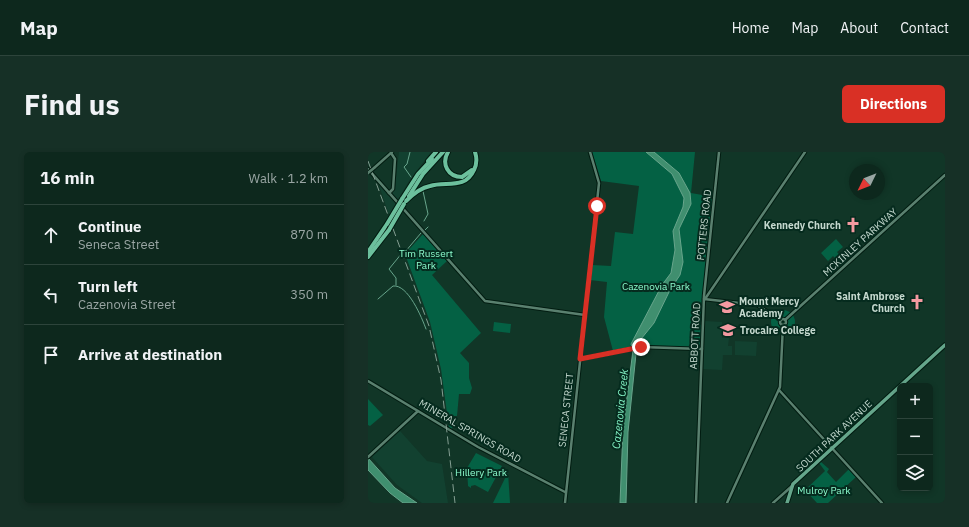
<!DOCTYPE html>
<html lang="en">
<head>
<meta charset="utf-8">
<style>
  :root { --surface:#0d281d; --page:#163026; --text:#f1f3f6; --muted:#9aa6a4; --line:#2d443b; --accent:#d93025 }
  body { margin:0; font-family:"IBM Plex Sans",sans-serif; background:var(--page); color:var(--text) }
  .controls { position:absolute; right:12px; bottom:12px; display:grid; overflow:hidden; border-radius:6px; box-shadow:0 2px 6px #0003 }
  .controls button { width:36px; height:36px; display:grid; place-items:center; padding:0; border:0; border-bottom:1px solid var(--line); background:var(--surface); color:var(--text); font:20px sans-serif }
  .compass { position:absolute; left:481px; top:12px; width:36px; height:36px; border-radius:50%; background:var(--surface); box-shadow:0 2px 6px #0003; rotate:227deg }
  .stop { position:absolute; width:12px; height:12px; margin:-9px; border:3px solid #d93025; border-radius:50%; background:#fff }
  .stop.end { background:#d93025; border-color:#fff; box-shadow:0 1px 4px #0008 }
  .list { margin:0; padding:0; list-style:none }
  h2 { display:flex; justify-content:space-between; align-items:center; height:52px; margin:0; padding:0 16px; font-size:17px }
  h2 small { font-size:13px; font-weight:400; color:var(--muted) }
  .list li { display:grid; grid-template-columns:26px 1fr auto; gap:12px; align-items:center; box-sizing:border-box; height:60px; padding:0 16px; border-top:1px solid var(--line) }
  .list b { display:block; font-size:15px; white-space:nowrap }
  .list p { margin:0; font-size:13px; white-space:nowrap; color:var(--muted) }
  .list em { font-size:13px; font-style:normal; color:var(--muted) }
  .icon { flex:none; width:22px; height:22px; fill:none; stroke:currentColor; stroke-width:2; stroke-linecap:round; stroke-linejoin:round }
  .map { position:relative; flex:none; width:577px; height:351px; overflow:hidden; border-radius:6px }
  header { display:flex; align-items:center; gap:24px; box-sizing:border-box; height:56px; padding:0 20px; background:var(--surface); border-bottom:1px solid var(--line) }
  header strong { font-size:19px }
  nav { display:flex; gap:22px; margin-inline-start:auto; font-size:14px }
  .intro { display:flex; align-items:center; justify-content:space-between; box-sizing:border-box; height:96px; padding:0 24px }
  h1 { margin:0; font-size:28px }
  .button { padding:10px 18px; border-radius:6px; background:var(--accent); color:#fff; font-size:14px; font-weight:700 }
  main { display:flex; gap:24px; padding:0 24px }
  aside { flex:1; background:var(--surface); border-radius:6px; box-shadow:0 2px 6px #0003 }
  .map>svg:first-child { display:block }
</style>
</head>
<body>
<header>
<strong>Map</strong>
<nav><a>Home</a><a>Map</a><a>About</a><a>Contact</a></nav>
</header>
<div class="intro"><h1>Find us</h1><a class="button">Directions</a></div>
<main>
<aside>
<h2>16 min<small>Walk · 1.2 km</small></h2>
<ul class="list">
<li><svg class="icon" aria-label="ahead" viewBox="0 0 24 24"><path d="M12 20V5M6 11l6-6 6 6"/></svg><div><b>Continue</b><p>Seneca Street</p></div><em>870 m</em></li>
<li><svg class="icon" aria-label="left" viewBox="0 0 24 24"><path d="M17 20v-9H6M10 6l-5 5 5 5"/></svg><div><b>Turn left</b><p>Cazenovia Street</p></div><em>350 m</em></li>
<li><svg class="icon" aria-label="arrive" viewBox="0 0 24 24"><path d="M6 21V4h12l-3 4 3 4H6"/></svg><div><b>Arrive at destination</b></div></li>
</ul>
</aside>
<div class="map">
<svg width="577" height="351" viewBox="0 0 577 351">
  <rect width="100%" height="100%" fill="#113627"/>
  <g fill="#124130">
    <path d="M 31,0 L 63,0 L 41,29 L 21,63 L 10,30 L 21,43 L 27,35 Z"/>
    <path d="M 337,169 L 354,170 L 354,186 L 361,186 L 360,194 L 364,194 L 364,203 L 355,203 L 354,218 L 335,217 Z"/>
    <path d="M 367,189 L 389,190 L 388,204 L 367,203 Z"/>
    <path d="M 32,279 L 59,309 L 74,312 L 80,351 L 54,351 L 29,333 L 4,305 Z"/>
  </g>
  <g fill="#046144">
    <path d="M 224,0 L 327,0 L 323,41 L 346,45 L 335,149 L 333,196 C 303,194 275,191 245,199 L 236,165 L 239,130 L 222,128 L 224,113 L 243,114 L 247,80 L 265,82 L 271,34 L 233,29 Z"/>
    <path d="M 55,82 L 79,109 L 64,123 L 113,181 L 92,201 L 101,211 L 101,226 L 104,236 L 102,242 L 91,242 L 89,264 L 86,264 L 84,277 L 81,276 L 73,217 L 62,170 L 37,102 Z"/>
    <path d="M 468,87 L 475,95 L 469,100 L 478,111 L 474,114 L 465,104 L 460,109 L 453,101 Z"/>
    <circle cx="415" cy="170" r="12"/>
    <path d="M 126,170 L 143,172 L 142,181 L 125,179 Z"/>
    <path d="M 0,247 L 15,263 L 2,274 L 0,273 Z"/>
    <path d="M 108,301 L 134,314 L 120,340 L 107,333 L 103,334 L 103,336 L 100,334 L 99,316 Z"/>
    <path d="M 453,310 L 461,317 L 459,320 L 468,330 L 481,317 L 488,325 L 460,351 L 449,351 L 437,338 L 457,319 L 451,311 Z"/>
    <path d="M 140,320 L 142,351 L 125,351 Z"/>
  </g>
  <g fill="#408f6f" stroke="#68a58c">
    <path d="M 278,0 L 286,0 L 311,21 L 322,41 L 323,52 L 311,77 L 315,110 L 312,123 L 302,138 L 286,171 L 269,192 L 260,280 L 258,351 L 252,351 L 255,277 L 265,198 L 263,192 L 294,133 L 303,121 L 307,98 L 305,79 L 315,55 L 316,46 L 304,22 Z"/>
    <path d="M 0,306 L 27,336 L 49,351 L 35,351 L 22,341 L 0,318 Z"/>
  </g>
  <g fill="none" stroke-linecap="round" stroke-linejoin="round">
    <g stroke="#68a58c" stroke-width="1">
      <path d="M 42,0 L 39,12 L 36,15 L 43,25"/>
      <path d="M 55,39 L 60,62 L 56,69"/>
      <path d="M 56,79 L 60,75"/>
      <path d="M 37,100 L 53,81"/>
      <path d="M 28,133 L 28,126 L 21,117 L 34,101"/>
      <path d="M 10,147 L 25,134 C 40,132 54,166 58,177"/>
    </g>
    <defs>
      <g id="secondary">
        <path d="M 6,16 L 24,0"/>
        <path d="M 0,17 L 117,149 L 217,163"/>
        <path d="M 21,41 L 25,37 L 27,7 L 23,1"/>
        <path d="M 336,147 L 389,153 L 413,168"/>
        <path d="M 337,147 L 437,0"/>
        <circle cx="415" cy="170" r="3"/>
        <path d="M 417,168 L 577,23"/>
        <path d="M 212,207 L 273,195 L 334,197"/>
        <path d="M 0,229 L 110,295 L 197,340"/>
        <path d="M 411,238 L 514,351"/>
        <path d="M 0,305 L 50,259"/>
        <path d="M 197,351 L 231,31 L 222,0"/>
        <path d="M 328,351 L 336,144 L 351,0"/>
        <path d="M 359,351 L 412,235 L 415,173"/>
        <path d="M 405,351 L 424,334"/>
      </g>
      <path id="primary" d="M 419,351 L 425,332 L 577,193"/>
      <g id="highway">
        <path d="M 80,0 C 73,12 80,25 94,25 L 104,18"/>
        <path d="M 60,9 L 68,0"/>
        <path d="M 41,44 L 55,22 L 75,0"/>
        <path d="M 34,47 L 50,22 L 64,7"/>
        <path d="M 38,49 C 45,42 52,36 62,34 C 78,29 97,38 106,18 C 109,12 109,6 107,0"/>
        <path d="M 0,100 L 19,72"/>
        <path d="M 0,105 L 21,78"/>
      </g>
    </defs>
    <use href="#secondary" stroke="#021c11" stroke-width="4.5"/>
    <use href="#primary" stroke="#021c11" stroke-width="5.5"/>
    <use href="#highway" stroke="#021c11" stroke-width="6"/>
    <use href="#secondary" stroke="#5a806f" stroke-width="2.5"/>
    <use href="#primary" stroke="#65a68b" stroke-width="3.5"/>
    <use href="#highway" stroke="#6cc09d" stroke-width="4"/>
    <path stroke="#849e92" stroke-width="1" stroke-dasharray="8 4" stroke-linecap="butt" d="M 0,9 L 61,174 L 73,228 L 87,351"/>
    <defs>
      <path id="secondary-bridge" d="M 0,21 L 6,16"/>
      <g id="highway-bridge">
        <path d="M 19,72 L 34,47"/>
        <path d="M 21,78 L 36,52"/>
      </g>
    </defs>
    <use href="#secondary-bridge" stroke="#021c11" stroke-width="4.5" stroke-linecap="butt"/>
    <use href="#highway-bridge" stroke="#021c11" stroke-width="6" stroke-linecap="butt"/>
    <use href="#secondary-bridge" stroke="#5a806f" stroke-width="2.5"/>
    <use href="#highway-bridge" stroke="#6cc09d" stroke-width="4"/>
  </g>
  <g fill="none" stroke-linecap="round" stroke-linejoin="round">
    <path stroke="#d93025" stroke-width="5" d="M 229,54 L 212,207 L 273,195"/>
  </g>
  <defs>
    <symbol id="church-bare" viewBox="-9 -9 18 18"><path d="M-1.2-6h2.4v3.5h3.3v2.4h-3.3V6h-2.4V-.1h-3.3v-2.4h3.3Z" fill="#f49aa1" stroke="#052b1e" stroke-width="2.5" paint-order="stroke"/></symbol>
    <symbol id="school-bare" viewBox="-9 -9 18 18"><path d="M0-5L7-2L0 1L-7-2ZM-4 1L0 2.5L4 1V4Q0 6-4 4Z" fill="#f49aa1" stroke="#052b1e" stroke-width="2.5" paint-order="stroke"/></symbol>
    <symbol id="university-bare" viewBox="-9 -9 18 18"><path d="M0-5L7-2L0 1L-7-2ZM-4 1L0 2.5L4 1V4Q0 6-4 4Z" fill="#f49aa1" stroke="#052b1e" stroke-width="2.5" paint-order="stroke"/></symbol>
  </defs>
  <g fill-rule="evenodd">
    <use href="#church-bare" x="474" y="62" width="22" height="22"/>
    <use href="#church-bare" x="538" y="139" width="22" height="22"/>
    <use href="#school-bare" x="348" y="144" width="22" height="22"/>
    <use href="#university-bare" x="349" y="167" width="22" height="22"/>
  </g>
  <g text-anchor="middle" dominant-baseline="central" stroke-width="4" stroke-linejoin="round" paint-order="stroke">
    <g font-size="10" fill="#c4d8ce" stroke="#052b1e">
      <text transform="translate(336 73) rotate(-84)">POTTERS ROAD</text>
      <text transform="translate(492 90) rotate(-42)">MCKINLEY PARKWAY</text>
      <text transform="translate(327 184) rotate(-87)">ABBOTT ROAD</text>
      <text transform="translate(198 258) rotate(-84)">SENECA STREET</text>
      <text transform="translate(102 279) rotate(30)">MINERAL SPRINGS ROAD</text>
      <text transform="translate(466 284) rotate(-43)">SOUTH PARK AVENUE</text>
    </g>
    <g font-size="10" font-weight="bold" fill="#c4d8ce" stroke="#052b1e" text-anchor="end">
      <text x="473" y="73">Kennedy Church</text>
      <text x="537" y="144">Saint Ambrose<tspan x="537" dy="12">Church</tspan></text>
      <text x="371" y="149" text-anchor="start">Mount Mercy<tspan x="371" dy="12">Academy</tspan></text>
      <text x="372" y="178" text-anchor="start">Trocaire College</text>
    </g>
    <g font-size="10" fill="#8dfcce" stroke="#052b1e">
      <text x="58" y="101">Tim Russert<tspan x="58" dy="12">Park</tspan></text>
      <text x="288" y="134">Cazenovia Park</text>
      <text x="113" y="320">Hillery Park</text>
      <text x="456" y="338">Mulroy Park</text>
    </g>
    <g font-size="11" font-style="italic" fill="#83f2c4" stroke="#052b1e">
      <text transform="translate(252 257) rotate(-84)">Cazenovia Creek</text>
    </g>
  </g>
</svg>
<div class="controls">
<button>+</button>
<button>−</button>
<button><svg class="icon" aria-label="layers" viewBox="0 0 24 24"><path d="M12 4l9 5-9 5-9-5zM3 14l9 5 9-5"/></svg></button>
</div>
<svg class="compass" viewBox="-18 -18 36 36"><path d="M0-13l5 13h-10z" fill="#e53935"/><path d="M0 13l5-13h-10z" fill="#9aa6a4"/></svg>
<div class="stop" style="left:229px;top:54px"></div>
<div class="stop end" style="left:273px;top:195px"></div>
</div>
</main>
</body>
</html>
